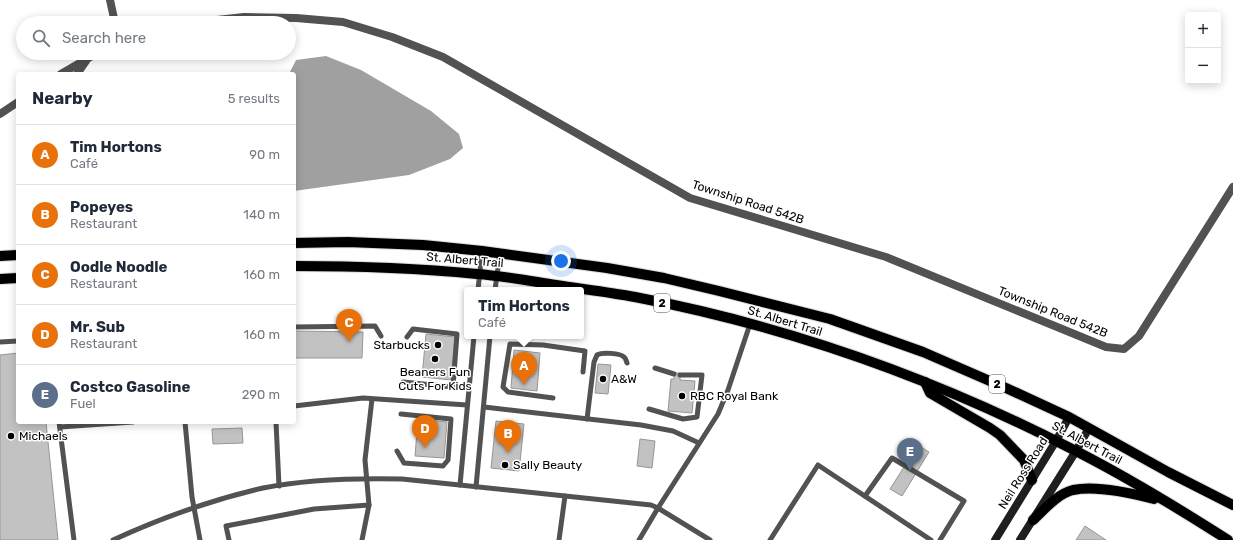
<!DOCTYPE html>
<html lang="en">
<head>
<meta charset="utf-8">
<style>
  :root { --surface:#fff; --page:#f6f6f7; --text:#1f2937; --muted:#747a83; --line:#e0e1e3; --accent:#1a73e8 }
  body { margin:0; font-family:Rubik,sans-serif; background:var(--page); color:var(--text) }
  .controls { position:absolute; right:12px; top:12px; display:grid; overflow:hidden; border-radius:4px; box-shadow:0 2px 10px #0003 }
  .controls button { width:36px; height:36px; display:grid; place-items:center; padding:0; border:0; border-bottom:1px solid var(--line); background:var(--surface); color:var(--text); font:20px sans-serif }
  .you { position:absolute; left:561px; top:261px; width:14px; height:14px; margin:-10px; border:3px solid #fff; border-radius:50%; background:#1a73e8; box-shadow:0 0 0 6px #1a73e833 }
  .badge { display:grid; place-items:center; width:26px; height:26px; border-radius:50%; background:var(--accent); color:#fff; font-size:13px; font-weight:700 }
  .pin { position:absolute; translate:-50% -33px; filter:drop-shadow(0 1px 2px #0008) }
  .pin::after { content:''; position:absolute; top:21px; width:14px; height:12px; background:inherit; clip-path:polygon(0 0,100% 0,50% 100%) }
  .popup { position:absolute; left:464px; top:287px; width:120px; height:52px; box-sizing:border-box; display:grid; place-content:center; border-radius:4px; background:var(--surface); filter:drop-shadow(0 1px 3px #0005); font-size:13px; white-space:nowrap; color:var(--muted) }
  .popup b { font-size:15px; color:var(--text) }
  .popup::after { content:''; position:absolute; left:50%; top:100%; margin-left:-8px; border:8px solid transparent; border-top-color:var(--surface) }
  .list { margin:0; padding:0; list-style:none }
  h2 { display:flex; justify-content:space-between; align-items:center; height:52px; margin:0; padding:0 16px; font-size:17px }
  h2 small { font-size:13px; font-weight:400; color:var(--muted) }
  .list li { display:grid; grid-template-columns:26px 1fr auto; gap:12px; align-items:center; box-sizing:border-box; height:60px; padding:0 16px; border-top:1px solid var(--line) }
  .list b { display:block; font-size:15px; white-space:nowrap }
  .list p { margin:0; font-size:13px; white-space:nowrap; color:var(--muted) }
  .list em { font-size:13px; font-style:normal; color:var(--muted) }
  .icon { flex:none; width:22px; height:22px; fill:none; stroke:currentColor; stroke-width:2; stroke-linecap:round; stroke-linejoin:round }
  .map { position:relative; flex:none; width:1233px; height:540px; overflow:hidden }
  .search { position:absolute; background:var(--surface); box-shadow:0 2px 10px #0003; left:16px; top:16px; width:280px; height:44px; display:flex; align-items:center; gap:10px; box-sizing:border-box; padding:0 14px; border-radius:22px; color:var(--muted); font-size:15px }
  .panel { position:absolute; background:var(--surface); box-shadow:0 2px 10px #0003; left:16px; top:72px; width:280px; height:352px; border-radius:4px }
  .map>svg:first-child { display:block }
</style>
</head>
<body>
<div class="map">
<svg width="1233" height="540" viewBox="0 0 1233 540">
  <rect width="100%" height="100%" fill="#fff"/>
  <path fill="#a0a0a0" d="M 326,56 L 361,70 L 431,111 L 459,134 L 463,148 L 450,159 L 409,175 L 294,191 L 294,74 L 289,74 L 296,60 Z"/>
  <g fill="#c2c2c2" stroke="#969696">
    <path d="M 294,331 L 363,332 L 362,358 L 294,358 Z"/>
    <path d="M 426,334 L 455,337 L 451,380 L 422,377 Z"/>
    <path d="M 514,350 L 540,353 L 537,391 L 511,388 Z"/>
    <path d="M 18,353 L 18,422 L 46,422 L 58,540 L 0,540 L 0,355 Z"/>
    <path d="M 598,364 L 611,365 L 608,394 L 595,393 Z"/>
    <path d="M 674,373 L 680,373 L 680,380 L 695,381 L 692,413 L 668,411 L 671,379 L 674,379 Z"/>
    <path d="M 418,419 L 447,422 L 444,458 L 415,456 Z"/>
    <path d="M 496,421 L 524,424 L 519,471 L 491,468 Z"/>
    <path d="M 242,428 L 243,443 L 213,444 L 212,429 Z"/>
    <path d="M 640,439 L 655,441 L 652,468 L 637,466 Z"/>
    <path d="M 918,445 L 929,452 L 902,496 L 890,489 Z"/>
    <path d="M 1085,526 L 1106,540 L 1076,540 Z"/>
  </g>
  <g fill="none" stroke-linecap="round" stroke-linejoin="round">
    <defs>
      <g id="primary">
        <path d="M 294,243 L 348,242 L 423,245 L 482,251 L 607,268 L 664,278 L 719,291 L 830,319 L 923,352 L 1006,388 L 1069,417 L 1168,472 L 1233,505"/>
        <path d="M 0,256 L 18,255"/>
        <path d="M 294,266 C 355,266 416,268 477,274 C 504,276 530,281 556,285 C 582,289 609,292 635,297 C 787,326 936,379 1074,450 C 1127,477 1178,508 1228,540"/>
        <path d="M 0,279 L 18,278"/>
        <path d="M 925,382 L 930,393 L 990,428 L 1000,435 L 1024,460 L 1032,480"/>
        <path d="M 1033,520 C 1045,509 1057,494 1073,490 C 1097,485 1131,493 1154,499"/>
      </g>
    </defs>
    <use href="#primary" stroke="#dbdbdb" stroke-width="12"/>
    <g stroke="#525252" stroke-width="5">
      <path d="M 478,290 L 482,251"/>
      <path d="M 495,290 L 500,253"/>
      <path d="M 294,327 L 375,326 L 381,336"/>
      <path d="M 0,342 L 18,341"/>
      <path d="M 655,368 L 674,374"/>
      <path d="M 403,382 L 453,387 L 457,334 L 413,329 L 407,337"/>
      <path d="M 553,398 L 508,392 L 503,387 L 510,344 L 543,345 L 585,351 L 583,372"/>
      <path d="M 294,406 L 363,398 L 467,405"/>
      <path d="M 484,407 L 641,425 L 673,431 L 699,443"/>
      <path d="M 649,409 L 683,419 L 697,417 L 702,375 L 680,375"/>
      <path d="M 587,419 L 594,362 L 597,355 C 602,352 620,353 624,357 C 626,358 626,361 627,363"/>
      <path d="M 59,422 L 74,540"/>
      <path d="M 185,422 L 192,497 L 200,540"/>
      <path d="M 276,422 L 279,486"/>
      <path d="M 60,427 L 133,422"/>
      <path d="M 397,451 L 404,463 L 443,466 L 448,460 L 451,419 L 401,414"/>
      <path d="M 460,485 L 474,336"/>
      <path d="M 476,487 L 490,336"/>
      <path d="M 865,496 L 892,458 L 964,501 L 940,540"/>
      <path d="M 113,540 C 161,518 211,500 263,488 C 308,479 356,478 402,479 L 651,505 L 658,508 L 710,540"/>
      <path d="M 229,540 L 226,526 L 314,509 L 369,505"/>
      <path d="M 362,540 L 369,505 L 365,460 L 372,399"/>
      <path d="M 559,540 L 565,496"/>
      <path d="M 639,540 L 658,508 L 718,414 L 728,390 L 750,324"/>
      <path d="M 770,540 L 818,465 L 931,540"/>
    </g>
    <g stroke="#525252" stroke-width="8">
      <path d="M 110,0 L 115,23"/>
      <path d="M 190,23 L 244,17 L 296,18 L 343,22 L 392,37 L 443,57 L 690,198 L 886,257 L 1106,347 L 1124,349 L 1139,336 L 1233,187"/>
      <path d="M 61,74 L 97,53"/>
      <path d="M 77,74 L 86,61"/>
      <path d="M 0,114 L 18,102"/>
    </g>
    <g stroke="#1f1f1f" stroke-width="8">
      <path d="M 995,540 L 1056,441 L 1069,417"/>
      <path d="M 1020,540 L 1076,451 L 1089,428"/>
    </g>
    <use href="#primary" stroke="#000" stroke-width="10"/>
  </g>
  <g fill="#000" stroke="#fff" stroke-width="1.5">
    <circle cx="438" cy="345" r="4"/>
    <circle cx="435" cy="359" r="4"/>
    <circle cx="603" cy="379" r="4"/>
    <circle cx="682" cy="396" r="4"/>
    <circle cx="11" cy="436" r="4"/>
    <circle cx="505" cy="465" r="4"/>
  </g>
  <g text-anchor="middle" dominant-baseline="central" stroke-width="3" stroke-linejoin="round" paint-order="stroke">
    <g fill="#fff" stroke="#4c4c4c" stroke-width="1">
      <rect x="654" y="294" width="16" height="18" rx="3"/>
      <rect x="989" y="375" width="16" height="18" rx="3"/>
    </g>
    <g font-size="11" font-weight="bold" fill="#000">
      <text x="662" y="303">2</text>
      <text x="997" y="384">2</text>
    </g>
    <g font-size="12" fill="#000" stroke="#fff">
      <text transform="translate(748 202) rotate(18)">Township Road 542B</text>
      <text transform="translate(465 260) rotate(5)">St. Albert Trail</text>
      <text transform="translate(1053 312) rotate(22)">Township Road 542B</text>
      <text transform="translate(785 321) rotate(17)">St. Albert Trail</text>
      <text transform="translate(1087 443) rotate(28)">St. Albert Trail</text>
      <text transform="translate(1023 473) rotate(-58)">Neil Ross Road</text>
    </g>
    <g font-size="12" fill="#000" stroke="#fff" text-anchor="start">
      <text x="430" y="345" text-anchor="end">Starbucks</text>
      <text x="435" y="372" text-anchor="middle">Beaners Fun<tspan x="435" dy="14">Cuts For Kids</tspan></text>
      <text x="611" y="379">A&amp;W</text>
      <text x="690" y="396">RBC Royal Bank</text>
      <text x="19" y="436">Michaels</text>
      <text x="513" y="465">Sally Beauty</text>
    </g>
  </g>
</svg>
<div class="controls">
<button>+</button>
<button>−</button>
</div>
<div class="you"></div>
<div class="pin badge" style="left:524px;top:385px;background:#e8710a">A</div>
<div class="popup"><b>Tim Hortons</b>Café</div>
<div class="pin badge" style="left:508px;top:453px;background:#e8710a">B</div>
<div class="pin badge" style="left:349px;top:342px;background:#e8710a">C</div>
<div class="pin badge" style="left:425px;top:448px;background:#e8710a">D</div>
<div class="pin badge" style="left:910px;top:471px;background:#5c6f8a">E</div>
<div class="search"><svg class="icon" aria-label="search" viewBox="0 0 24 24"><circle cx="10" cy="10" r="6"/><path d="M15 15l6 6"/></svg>Search here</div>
<section class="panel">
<h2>Nearby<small>5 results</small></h2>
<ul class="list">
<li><span class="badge" style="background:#e8710a">A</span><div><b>Tim Hortons</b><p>Café</p></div><em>90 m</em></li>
<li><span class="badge" style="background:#e8710a">B</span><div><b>Popeyes</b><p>Restaurant</p></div><em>140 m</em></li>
<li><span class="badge" style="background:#e8710a">C</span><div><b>Oodle Noodle</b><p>Restaurant</p></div><em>160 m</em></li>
<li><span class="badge" style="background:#e8710a">D</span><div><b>Mr. Sub</b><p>Restaurant</p></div><em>160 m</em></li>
<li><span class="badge" style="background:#5c6f8a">E</span><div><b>Costco Gasoline</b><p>Fuel</p></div><em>290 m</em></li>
</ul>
</section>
</div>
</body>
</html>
